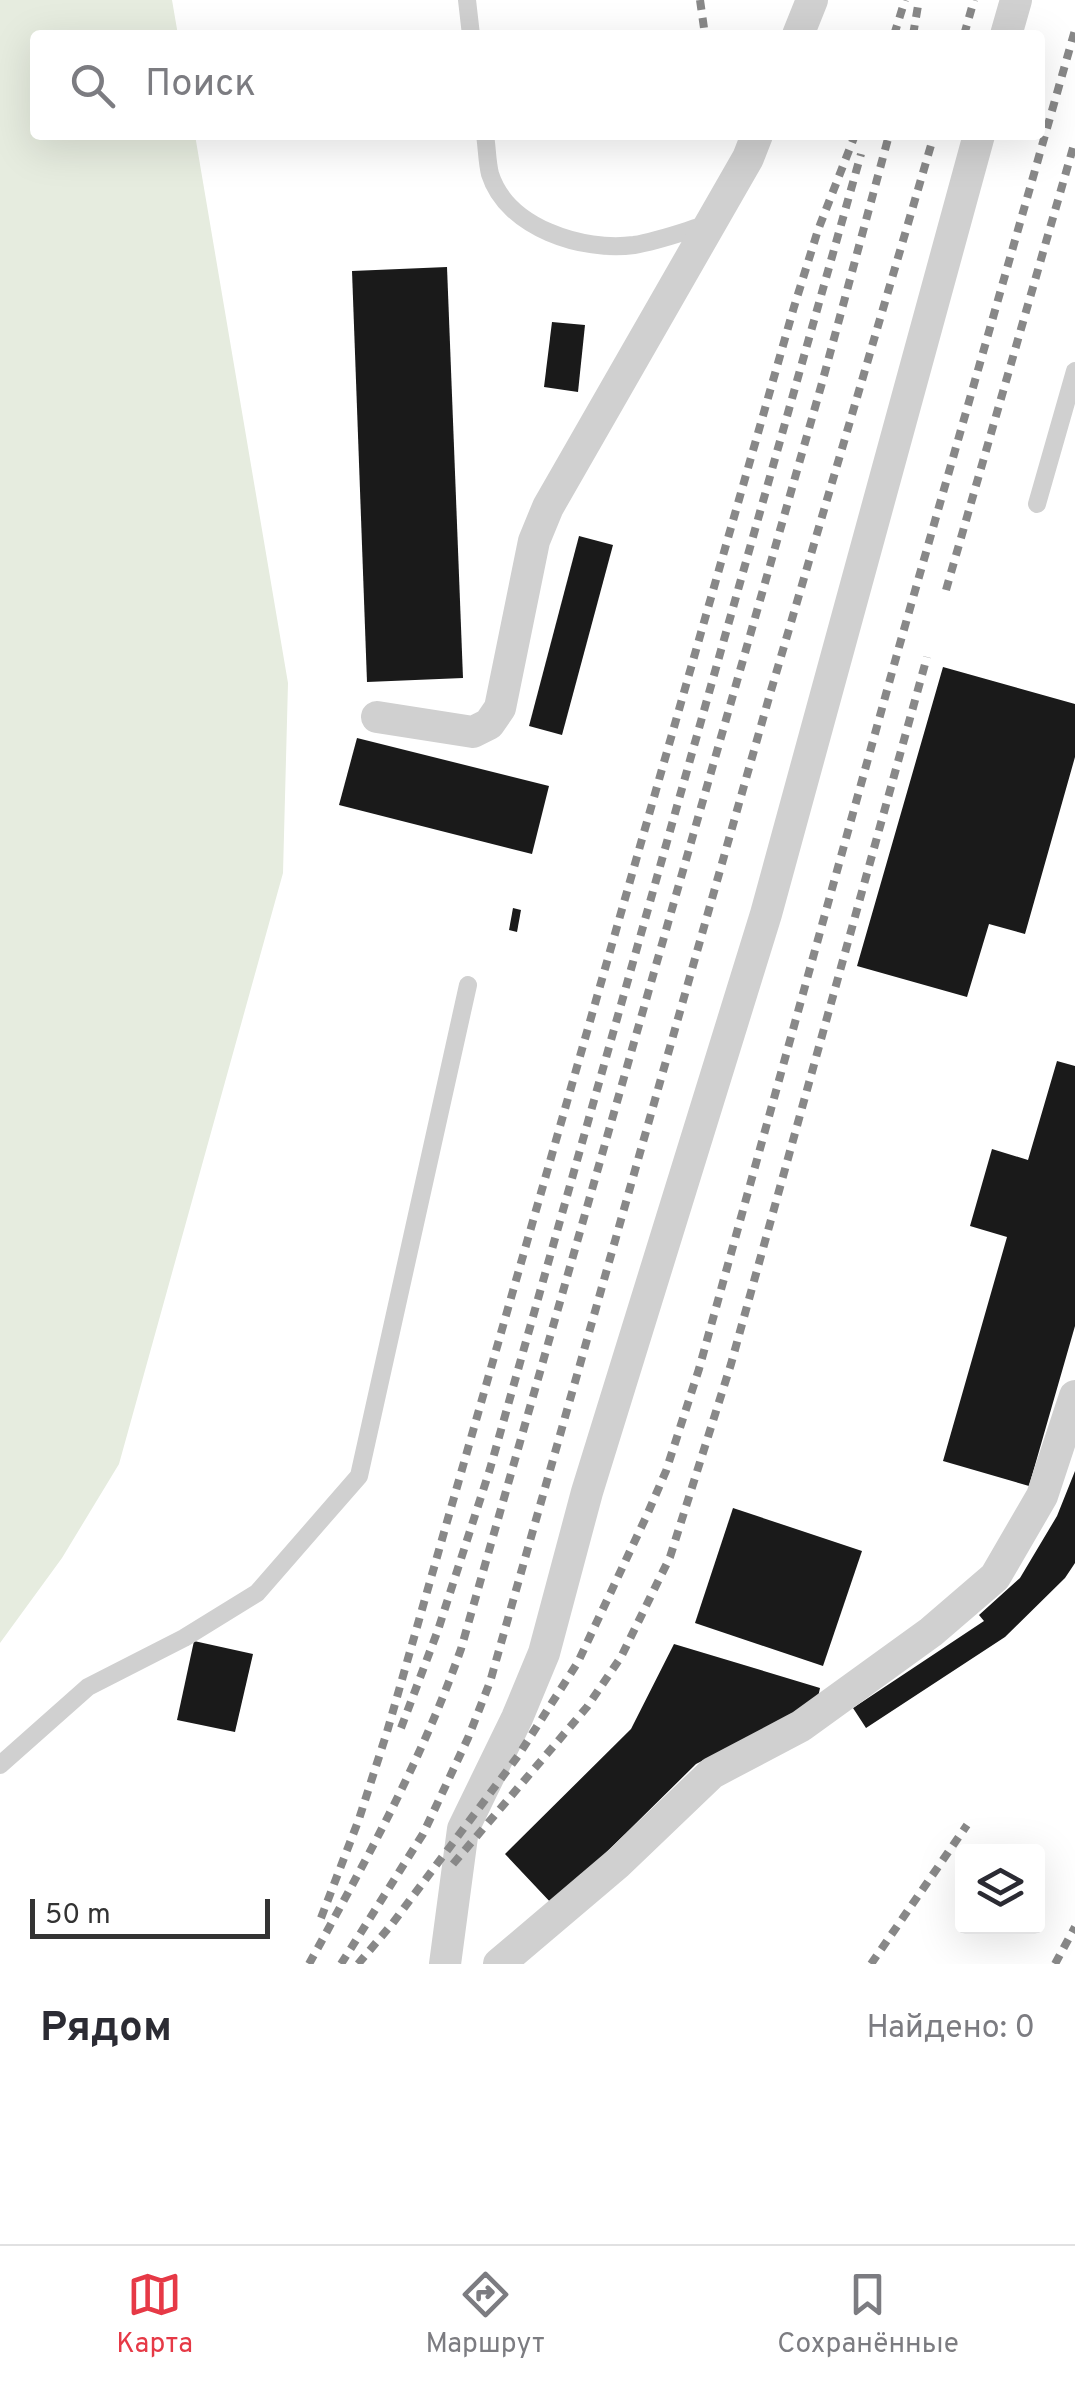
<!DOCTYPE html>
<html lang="ru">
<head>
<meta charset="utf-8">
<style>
  :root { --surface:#fff; --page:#f2f2f3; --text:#2b2b33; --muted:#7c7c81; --line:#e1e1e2; --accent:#e63946 }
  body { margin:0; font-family:Overpass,sans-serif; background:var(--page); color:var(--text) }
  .controls { position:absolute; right:30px; bottom:30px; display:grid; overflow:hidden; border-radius:10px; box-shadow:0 10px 40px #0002 }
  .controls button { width:90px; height:90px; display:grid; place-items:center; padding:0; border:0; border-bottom:2px solid var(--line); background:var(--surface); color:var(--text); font:50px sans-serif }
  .scale { position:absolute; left:30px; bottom:25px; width:240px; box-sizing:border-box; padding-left:10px; border:5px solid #333; border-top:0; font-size:28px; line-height:35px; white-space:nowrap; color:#333; -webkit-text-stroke:8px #fff; paint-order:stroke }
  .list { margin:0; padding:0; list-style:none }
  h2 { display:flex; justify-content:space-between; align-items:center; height:130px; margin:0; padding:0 40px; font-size:42px }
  h2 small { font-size:32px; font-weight:400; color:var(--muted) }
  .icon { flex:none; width:55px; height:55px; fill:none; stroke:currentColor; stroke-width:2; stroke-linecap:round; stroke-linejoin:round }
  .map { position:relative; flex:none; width:1075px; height:1964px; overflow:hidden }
  .search { position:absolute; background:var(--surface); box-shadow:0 10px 40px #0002; left:30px; right:30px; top:30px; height:110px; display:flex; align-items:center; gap:25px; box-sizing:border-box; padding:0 35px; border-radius:10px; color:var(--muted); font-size:38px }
  .sheet { height:280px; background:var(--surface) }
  nav { display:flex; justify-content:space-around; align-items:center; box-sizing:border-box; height:140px; border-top:2px solid var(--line); background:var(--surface); font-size:28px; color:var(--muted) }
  nav a { display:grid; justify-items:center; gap:5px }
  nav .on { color:var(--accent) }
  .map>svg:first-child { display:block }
</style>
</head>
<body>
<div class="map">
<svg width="1075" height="1964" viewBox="0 0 1075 1964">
  <rect width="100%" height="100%" fill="#fff"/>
  <path fill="#e6ecdf" d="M 0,0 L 172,0 L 178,35 L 35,35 L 35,135 L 195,135 L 288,683 L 283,873 L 119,1464 L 62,1558 L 0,1643 Z"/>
  <g fill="#1a1a1a">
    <path d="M 447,267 L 463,678 L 367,682 L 352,271 Z"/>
    <path d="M 552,322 L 585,325 L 578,392 L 544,387 Z"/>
    <path d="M 579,536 L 613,545 L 562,735 L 529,726 Z"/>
    <path d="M 943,667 L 1075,704 L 1075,757 L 1025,934 L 989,924 L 967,997 L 857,966 Z"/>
    <path d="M 357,738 L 549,786 L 532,854 L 339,805 Z"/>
    <path d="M 513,908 L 521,910 L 517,932 L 509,930 Z"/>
    <path d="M 1057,1061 L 1075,1066 L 1075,1326 L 1029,1486 L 943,1461 L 1007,1237 L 970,1226 L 992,1149 L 1028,1160 Z"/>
    <path d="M 1075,1471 L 1075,1563 L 1065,1578 L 1005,1637 L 866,1728 L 853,1708 L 984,1621 L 979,1615 L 1020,1578 L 1057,1516 Z"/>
    <path d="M 733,1508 L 862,1551 L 823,1666 L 695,1623 Z"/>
    <path d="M 194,1641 L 253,1654 L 235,1732 L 177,1720 Z"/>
    <path d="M 674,1644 L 820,1688 L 817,1702 L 696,1764 L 553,1905 L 505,1854 L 631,1729 Z"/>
  </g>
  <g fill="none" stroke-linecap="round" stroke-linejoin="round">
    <g stroke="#d0d0d0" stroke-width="18">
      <path d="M 467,0 L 471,35"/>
      <path d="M 485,135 C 487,147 487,162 490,174 C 507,228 583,252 634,245 C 659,241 685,231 709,224"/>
      <path d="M 1037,504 L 1075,371"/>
      <path d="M 0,1765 L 88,1687 L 184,1638 L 257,1593 L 359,1476 L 468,985"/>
    </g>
    <g stroke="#d0d0d0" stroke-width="32">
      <path d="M 798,35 L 812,0"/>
      <path d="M 1006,35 L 1016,0"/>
      <path d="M 377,717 L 473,732 L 489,724 L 500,708 L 534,541 L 548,507 L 748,158 L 757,135"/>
      <path d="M 445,1964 L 463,1829 L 517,1718 L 544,1653 L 587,1492 L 766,914 L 979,135"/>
      <path d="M 499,1964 L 618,1863 L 712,1773 L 801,1726 L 931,1632 L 995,1577 L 1042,1496 L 1075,1396"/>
    </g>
    <g stroke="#888" stroke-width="8" stroke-dasharray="10 8" stroke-linecap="butt">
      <path d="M 700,0 L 705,35"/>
      <path d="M 894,35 L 905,0"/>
      <path d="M 913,35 L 919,0"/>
      <path d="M 964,35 L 974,0"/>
      <path d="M 946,590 L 1075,141"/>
      <path d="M 401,1728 L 438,1630 L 490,1469 L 861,154"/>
      <path d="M 453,1864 L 587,1707 L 621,1657 L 670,1557 L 731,1364 L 927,657"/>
      <path d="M 321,1918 L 359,1819 L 387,1732 L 794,307 L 818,230 L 855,135"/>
      <path d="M 309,1964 C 365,1862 422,1760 461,1649 L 822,383 L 889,135"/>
      <path d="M 341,1964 L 423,1834 L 468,1738 L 490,1682 L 770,694 L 934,135"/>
      <path d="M 358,1964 L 392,1924 L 518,1756 L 578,1662 L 647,1515 L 666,1471 L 699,1369 L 899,647 L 1075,30"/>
      <path d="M 871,1964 L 967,1825"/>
      <path d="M 1055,1964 L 1075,1927"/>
    </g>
  </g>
</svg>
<div class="controls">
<button><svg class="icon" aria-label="layers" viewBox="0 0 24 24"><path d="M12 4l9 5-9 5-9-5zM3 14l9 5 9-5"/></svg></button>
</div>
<div class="scale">50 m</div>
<div class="search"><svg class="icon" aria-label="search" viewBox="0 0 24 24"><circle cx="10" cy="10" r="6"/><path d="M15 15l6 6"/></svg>Поиск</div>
</div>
<section class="sheet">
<h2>Рядом<small>Найдено: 0</small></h2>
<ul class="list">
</ul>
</section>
<nav>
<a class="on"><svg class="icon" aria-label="map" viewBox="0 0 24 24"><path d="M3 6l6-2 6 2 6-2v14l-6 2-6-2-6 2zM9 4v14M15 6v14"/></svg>Карта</a>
<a><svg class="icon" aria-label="directions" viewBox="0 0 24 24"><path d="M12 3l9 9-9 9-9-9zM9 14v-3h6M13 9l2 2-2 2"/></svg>Маршрут</a>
<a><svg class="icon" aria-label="saved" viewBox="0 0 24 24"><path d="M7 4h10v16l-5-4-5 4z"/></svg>Сохранённые</a>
</nav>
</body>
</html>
